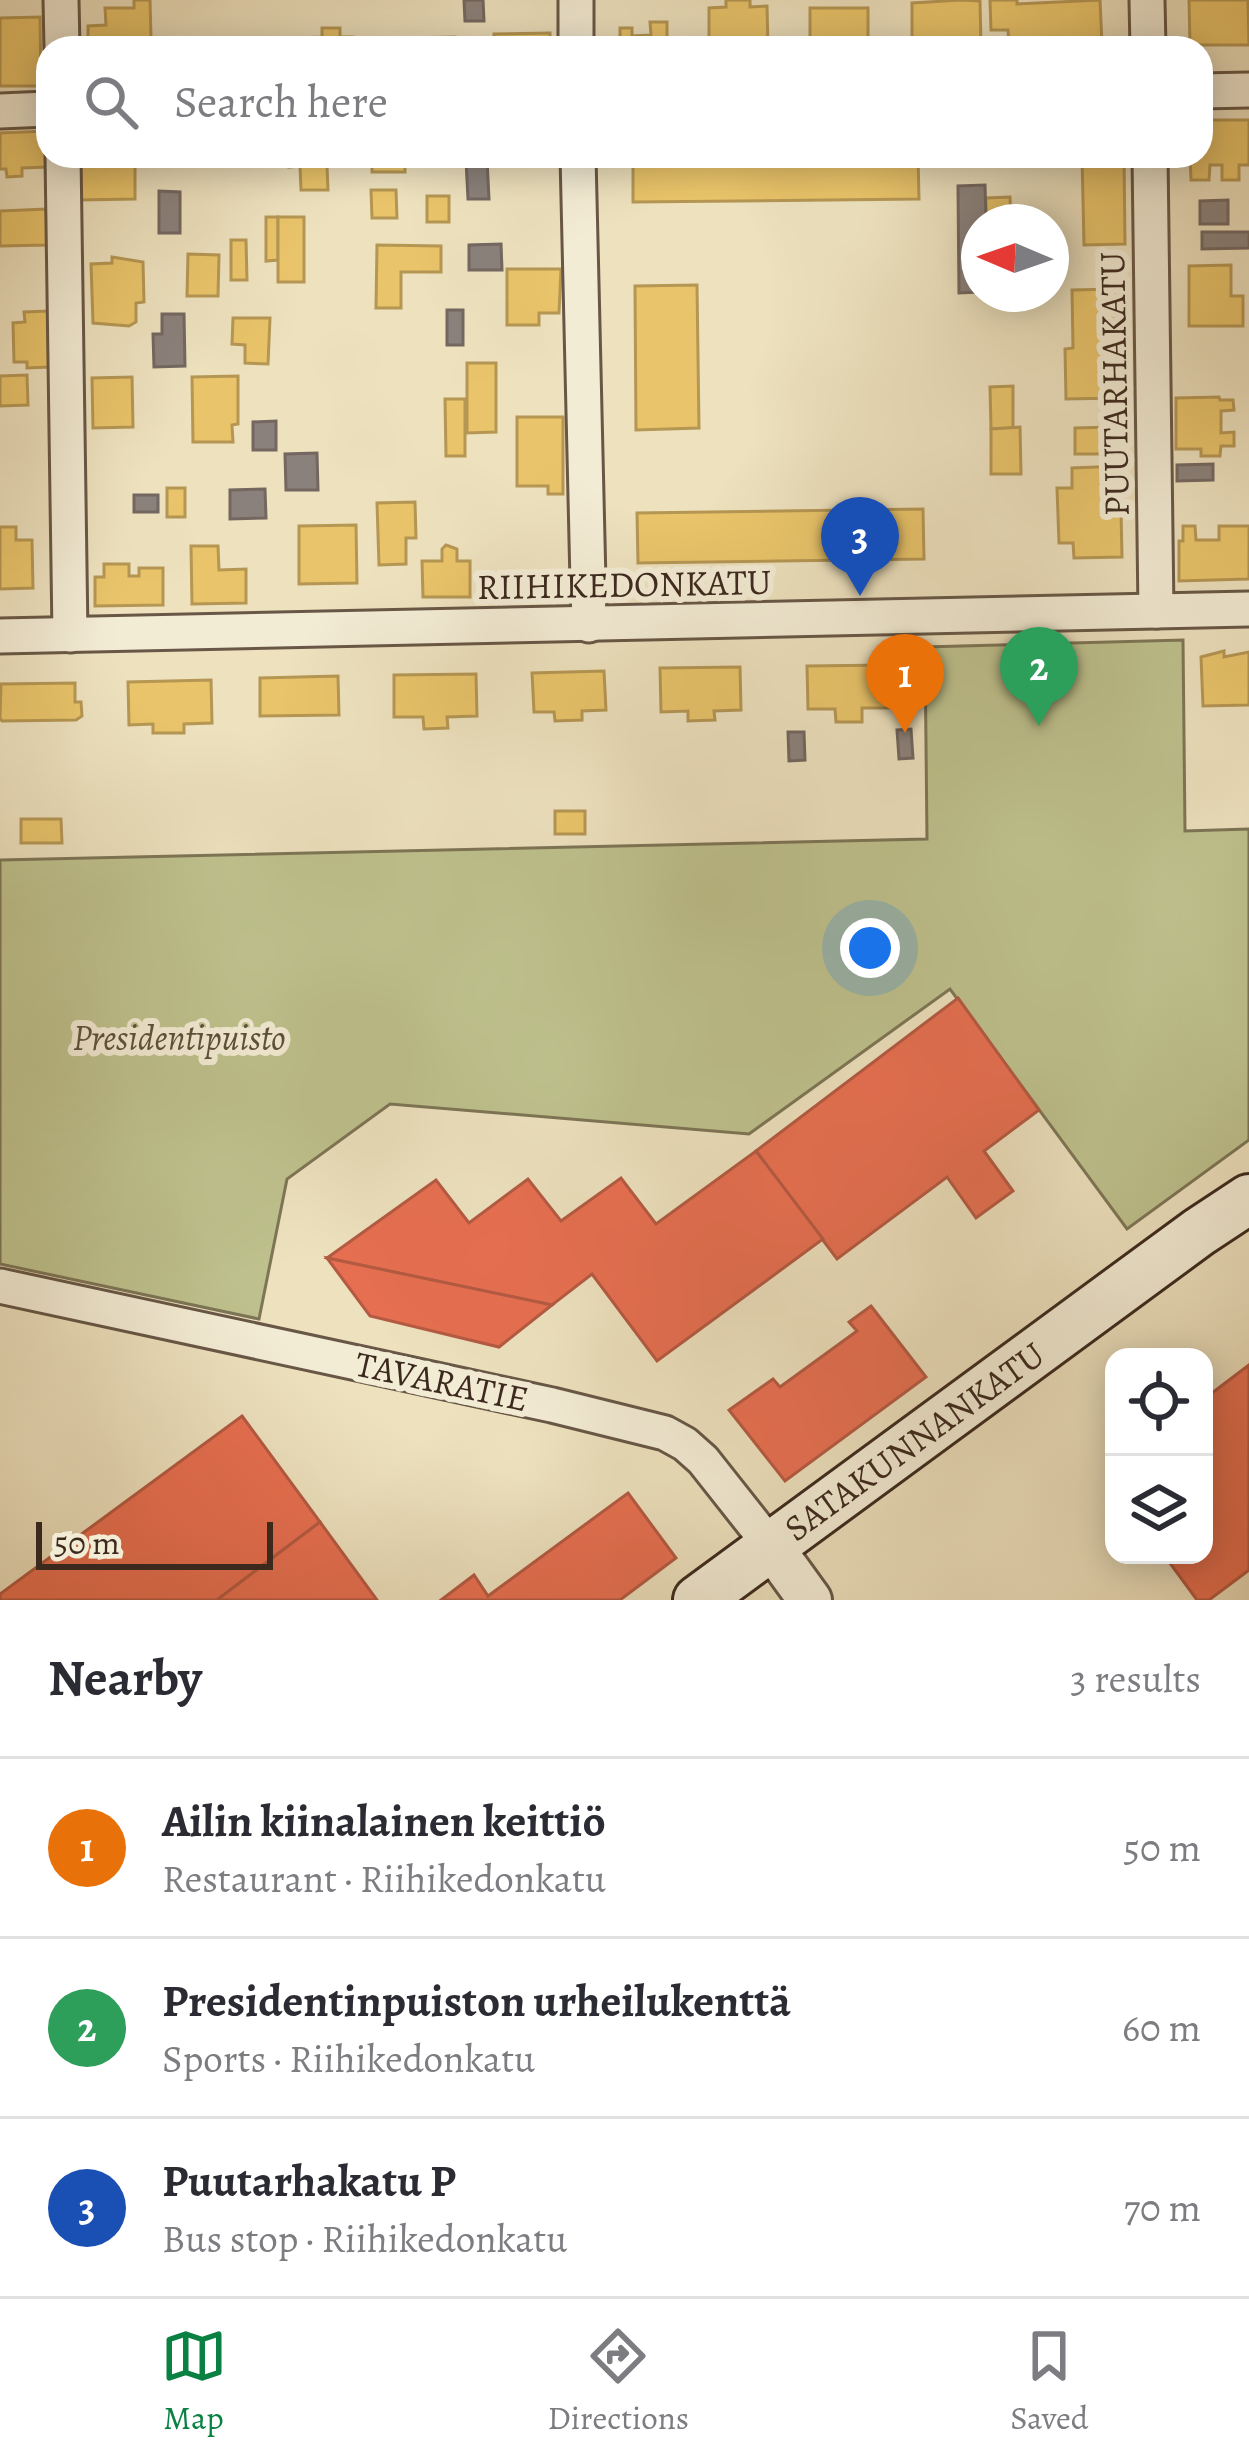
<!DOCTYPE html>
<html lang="en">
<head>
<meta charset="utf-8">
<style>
  :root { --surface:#fff; --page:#f2f2f3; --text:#2b2b33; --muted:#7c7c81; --line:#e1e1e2; --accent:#0b8043 }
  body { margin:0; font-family:Alegreya,serif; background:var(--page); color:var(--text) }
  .controls { position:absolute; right:36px; bottom:36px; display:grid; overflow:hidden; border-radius:24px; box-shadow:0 6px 30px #0003 }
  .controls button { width:108px; height:108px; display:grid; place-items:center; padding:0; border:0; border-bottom:3px solid var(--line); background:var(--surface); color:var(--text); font:60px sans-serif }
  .compass { position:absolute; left:961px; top:204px; width:108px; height:108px; border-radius:50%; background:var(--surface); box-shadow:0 6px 30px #0003; rotate:272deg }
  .scale { position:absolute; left:36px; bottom:30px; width:237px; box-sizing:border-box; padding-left:12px; border:6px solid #3c291e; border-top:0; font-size:33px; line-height:42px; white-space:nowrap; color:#3c291e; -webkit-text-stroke:9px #f3ecd5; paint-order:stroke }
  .you { position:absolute; left:870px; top:948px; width:42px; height:42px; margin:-30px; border:9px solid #fff; border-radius:50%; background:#1a73e8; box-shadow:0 0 0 18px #1a73e833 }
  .badge { display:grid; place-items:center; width:78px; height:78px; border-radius:50%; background:var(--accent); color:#fff; font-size:39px; font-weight:700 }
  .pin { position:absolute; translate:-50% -99px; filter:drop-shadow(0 3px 6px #0008) }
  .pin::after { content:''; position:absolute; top:63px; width:42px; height:36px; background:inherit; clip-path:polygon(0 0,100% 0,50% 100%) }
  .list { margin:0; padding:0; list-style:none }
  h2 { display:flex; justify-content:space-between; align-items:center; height:156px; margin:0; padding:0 48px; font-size:51px }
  h2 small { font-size:39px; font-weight:400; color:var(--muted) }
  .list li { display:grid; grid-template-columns:78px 1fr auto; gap:36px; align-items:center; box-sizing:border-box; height:180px; padding:0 48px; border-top:3px solid var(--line) }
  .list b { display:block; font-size:45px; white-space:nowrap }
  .list p { margin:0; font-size:39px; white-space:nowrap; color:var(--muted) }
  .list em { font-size:39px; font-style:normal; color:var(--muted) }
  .icon { flex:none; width:66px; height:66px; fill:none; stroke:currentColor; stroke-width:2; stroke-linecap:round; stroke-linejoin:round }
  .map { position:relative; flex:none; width:1249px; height:1600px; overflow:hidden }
  .search { position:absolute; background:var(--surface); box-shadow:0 6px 30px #0003; left:36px; right:36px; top:36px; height:132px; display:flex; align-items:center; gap:30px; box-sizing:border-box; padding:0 42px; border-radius:36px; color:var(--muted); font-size:45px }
  .sheet { height:696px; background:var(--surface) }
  nav { display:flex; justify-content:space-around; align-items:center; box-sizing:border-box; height:168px; border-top:3px solid var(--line); background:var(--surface); font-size:33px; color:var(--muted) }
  nav a { display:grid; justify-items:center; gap:6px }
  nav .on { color:var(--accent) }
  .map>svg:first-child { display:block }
</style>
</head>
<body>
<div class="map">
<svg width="1249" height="1600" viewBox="0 0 1249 1600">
  <rect width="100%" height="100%" fill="#ede1be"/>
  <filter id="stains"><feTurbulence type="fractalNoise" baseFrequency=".00167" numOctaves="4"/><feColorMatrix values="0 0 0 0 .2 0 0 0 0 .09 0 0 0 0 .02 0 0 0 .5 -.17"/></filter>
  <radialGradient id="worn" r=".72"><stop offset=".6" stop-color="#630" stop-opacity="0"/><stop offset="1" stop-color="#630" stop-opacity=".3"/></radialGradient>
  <path fill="#bec18d" stroke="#7d7556" stroke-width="3" d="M 1183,640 L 1185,831 L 1249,829 L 1249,1140 L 1127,1229 L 950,989 L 749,1134 L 390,1104 L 287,1179 L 259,1319 L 0,1264 L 0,860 L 927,839 L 925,647 Z"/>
  <g fill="#e9c46a" stroke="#b59653" stroke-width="3">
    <path d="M 134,0 L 150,0 L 151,38 L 129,38 L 129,48 L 88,48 L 88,26 L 106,25 L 105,8 L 134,8 Z"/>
    <path d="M 726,0 L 750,0 L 750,7 L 767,6 L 768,48 L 709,48 L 709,8 L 726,7 Z"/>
    <path d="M 961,0 L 980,1 L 981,46 L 912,47 L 912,3 Z"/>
    <path d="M 990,0 L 1017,0 L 1017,4 L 1100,0 L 1102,44 L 1009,48 L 1008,30 L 991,30 Z"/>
    <path d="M 1189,0 L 1248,0 L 1249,45 L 1190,45 Z"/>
    <rect x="810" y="8" width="58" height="40"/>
    <path d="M 40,17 L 41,86 L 0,86 L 0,18 Z"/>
    <path d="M 650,22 L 667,22 L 667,48 L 620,48 L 620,28 L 632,28 L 632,36 L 651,35 Z"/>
    <path d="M 322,28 L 340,28 L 340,37 L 353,37 L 353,48 L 298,48 L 298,38 L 322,37 Z"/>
    <path d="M 550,33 L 550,44 L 557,48 L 494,48 L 494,34 Z"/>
    <path d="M 455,37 L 455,48 L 407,48 L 406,38 Z"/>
    <path d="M 1201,120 L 1249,120 L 1249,165 L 1239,165 L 1239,180 L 1222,180 L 1222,165 L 1210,165 L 1209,180 L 1191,180 L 1190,156 L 1201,156 Z"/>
    <path d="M 46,131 L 47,167 L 22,168 L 22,176 L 7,177 L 6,169 L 0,169 L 0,133 Z"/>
    <path d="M 80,156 L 135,156 L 135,199 L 80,200 Z"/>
    <path d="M 289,156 L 336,156 L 336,165 L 327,166 L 328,190 L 301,190 L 300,166 L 289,167 Z"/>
    <rect x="372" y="156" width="33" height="16"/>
    <path d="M 633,156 L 918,156 L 919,199 L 633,202 Z"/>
    <path d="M 1082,156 L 1124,156 L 1125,244 L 1084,245 Z"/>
    <path d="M 371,190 L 396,190 L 397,218 L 372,218 Z"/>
    <rect x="427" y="196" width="22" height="26"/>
    <path d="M 1010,197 L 1011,222 L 986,222 L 986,198 Z"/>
    <path d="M 46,209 L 48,245 L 0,246 L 0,211 Z"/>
    <path d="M 266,217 L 278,217 L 278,260 L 266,261 Z"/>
    <rect x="278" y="217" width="26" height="65"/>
    <path d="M 231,240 L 246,240 L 247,280 L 231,280 Z"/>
    <path d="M 377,245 L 441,246 L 441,272 L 401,272 L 401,308 L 376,308 Z"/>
    <path d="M 188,254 L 219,255 L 218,296 L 187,296 Z"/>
    <path d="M 112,257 L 143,262 L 144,302 L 136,303 L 136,322 L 129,326 L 93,323 L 91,264 L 112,263 Z"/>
    <path d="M 1231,265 L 1231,296 L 1243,296 L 1243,326 L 1189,326 L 1189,266 Z"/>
    <path d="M 507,269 L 561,269 L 559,313 L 539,313 L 539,325 L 507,325 Z"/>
    <path d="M 697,285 L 699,428 L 636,430 L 635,286 Z"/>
    <path d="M 1115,289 L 1118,398 L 1066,399 L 1065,349 L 1073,348 L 1072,290 Z"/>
    <path d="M 48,311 L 50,367 L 27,368 L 27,362 L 14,362 L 13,323 L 25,322 L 24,312 Z"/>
    <path d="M 233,318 L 270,318 L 268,364 L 245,363 L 245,345 L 232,344 Z"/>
    <path d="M 467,363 L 496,363 L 496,432 L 467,433 Z"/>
    <path d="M 27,375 L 28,405 L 0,406 L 0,376 Z"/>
    <path d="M 238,376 L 238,424 L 232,425 L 233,442 L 193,442 L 192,377 Z"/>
    <path d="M 132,377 L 133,427 L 93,428 L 92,378 Z"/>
    <path d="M 1013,386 L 1013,428 L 991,429 L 990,387 Z"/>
    <path d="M 1219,397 L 1220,400 L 1233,400 L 1234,410 L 1221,411 L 1221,433 L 1234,432 L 1234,446 L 1221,446 L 1220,456 L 1201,456 L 1201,449 L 1176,449 L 1176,398 Z"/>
    <path d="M 445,399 L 465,399 L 465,456 L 446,456 Z"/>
    <path d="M 517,417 L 563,417 L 563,494 L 548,494 L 548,486 L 517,486 Z"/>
    <path d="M 1020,427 L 1021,474 L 991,474 L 991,429 Z"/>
    <path d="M 1112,427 L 1112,454 L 1075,454 L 1075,428 Z"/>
    <path d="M 1120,466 L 1122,557 L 1074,558 L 1073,543 L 1059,543 L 1057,488 L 1072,488 L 1072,468 Z"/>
    <rect x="167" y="488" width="18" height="29"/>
    <path d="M 415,502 L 416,538 L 406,538 L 406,564 L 379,565 L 377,503 Z"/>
    <path d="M 923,509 L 924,559 L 638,563 L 637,513 Z"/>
    <path d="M 356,525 L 357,583 L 299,584 L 299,526 Z"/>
    <path d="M 1183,526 L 1195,526 L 1196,540 L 1219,540 L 1219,526 L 1249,526 L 1249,579 L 1179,581 L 1179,541 L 1183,541 Z"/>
    <path d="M 0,527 L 16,527 L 16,540 L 32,540 L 33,588 L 0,589 Z"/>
    <path d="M 446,545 L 457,549 L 457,561 L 470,561 L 470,597 L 423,597 L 422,561 L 442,561 L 442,549 Z"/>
    <path d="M 191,546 L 218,546 L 219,570 L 246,569 L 246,603 L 192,604 Z"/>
    <path d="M 104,564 L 129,564 L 129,576 L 139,576 L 139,568 L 163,568 L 163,605 L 95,606 L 95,577 L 104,577 Z"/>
    <path d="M 1224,651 L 1224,657 L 1249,652 L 1249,705 L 1203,706 L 1201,657 Z"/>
    <path d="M 887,665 L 888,708 L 862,708 L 862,722 L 836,722 L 835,709 L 808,709 L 807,666 Z"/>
    <path d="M 740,667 L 741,710 L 714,711 L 715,720 L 688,721 L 688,711 L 661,712 L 660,668 Z"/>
    <path d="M 604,671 L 606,710 L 582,711 L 582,720 L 555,721 L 554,712 L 534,712 L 532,673 Z"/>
    <path d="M 476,674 L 477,716 L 447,717 L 448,728 L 424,729 L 423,717 L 394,717 L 394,675 Z"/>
    <path d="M 338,676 L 339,715 L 260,716 L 260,678 Z"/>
    <path d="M 211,680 L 212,723 L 184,724 L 184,733 L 153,733 L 153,724 L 129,725 L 128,682 Z"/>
    <path d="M 75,683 L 75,702 L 81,702 L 82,716 L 76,720 L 2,721 L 0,718 L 1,684 Z"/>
    <rect x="555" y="811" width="30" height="23"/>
    <path d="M 21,819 L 61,819 L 62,843 L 21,843 Z"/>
  </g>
  <g fill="#e76f51" stroke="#b45a42" stroke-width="3">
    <path d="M 958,998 L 1039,1110 L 984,1151 L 1013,1191 L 976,1218 L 947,1177 L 837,1259 L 756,1151 Z"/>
    <path d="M 756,1151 L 823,1239 L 657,1361 L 592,1274 L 552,1305 L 327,1258 L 436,1180 L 469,1223 L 528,1179 L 561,1221 L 621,1178 L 656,1224 Z"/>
    <path d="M 327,1258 L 552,1305 L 499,1347 L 370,1316 Z"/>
    <path d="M 871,1306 L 926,1377 L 785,1481 L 729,1410 L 773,1379 L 780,1387 L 857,1331 L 849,1322 Z"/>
    <path d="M 1249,1365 L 1249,1570 L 1209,1600 L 1197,1600 L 1164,1555 L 1204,1555 L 1204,1399 Z"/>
    <path d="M 242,1416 L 320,1522 L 217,1600 L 0,1600 L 0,1594 Z"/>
    <path d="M 628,1493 L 676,1558 L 620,1600 L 441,1600 L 474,1575 L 488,1596 Z"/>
    <path d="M 320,1522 L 377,1600 L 217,1600 Z"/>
  </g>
  <g fill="#8a817c" stroke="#736760" stroke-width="3">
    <path d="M 464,0 L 483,0 L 484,21 L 465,21 Z"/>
    <path d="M 487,159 L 489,199 L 468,199 L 466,160 Z"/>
    <path d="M 985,185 L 986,222 L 979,222 L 979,292 L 959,293 L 958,186 Z"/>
    <path d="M 159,191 L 180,192 L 180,233 L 159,233 Z"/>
    <path d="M 1228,200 L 1228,224 L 1200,224 L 1200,201 Z"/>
    <path d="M 1202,232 L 1249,232 L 1249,248 L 1202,249 Z"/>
    <path d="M 501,244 L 502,270 L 469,270 L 469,245 Z"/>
    <rect x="447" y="310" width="16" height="35"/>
    <path d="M 162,314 L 184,314 L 185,366 L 154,367 L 153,334 L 162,334 Z"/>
    <path d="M 276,421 L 276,450 L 253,450 L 253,422 Z"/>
    <path d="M 317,453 L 318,490 L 286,490 L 285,454 Z"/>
    <path d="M 1213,464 L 1213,480 L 1177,481 L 1177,465 Z"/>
    <path d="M 265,489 L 266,518 L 230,519 L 230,490 Z"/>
    <rect x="134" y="495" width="24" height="17"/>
    <path d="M 911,729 L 913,758 L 899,759 L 897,730 Z"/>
    <path d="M 788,732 L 804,732 L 805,760 L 789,761 Z"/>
  </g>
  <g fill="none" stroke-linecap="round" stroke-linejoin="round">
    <defs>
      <g id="minor">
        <path d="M 61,0 L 62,48"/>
        <path d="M 576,0 L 576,48"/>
        <path d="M 1147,0 L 1148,48"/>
        <path d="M 1201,91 L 1249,90"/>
        <path d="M 0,111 L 48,109"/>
        <path d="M 63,156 L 70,635"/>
        <path d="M 578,156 L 589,625"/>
        <path d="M 1150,156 L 1156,611"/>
        <path d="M 0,636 L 1249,609"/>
        <path d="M 0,1286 L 552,1405 L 665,1433 L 685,1444 L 703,1460 L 771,1546"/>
      </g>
      <path id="tertiary" d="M 771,1546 L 810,1600"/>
      <path id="secondary" d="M 698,1600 L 1199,1232 L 1249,1199"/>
    </defs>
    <use href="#minor" stroke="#685746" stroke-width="39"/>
    <use href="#tertiary" stroke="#685746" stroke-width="48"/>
    <use href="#secondary" stroke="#3c291e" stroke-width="54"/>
    <use href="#minor" stroke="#f3ecd5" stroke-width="33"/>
    <use href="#tertiary" stroke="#f3ecd5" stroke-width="42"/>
    <use href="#secondary" stroke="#f3ecd5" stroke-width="48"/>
  </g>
  <g text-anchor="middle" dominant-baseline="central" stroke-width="12" stroke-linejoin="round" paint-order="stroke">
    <g font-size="36" fill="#3c291e" stroke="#f3ecd5">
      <text transform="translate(1114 384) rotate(-91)">PUUTARHAKATU</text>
      <text transform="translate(624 584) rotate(-1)">RIIHIKEDONKATU</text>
      <text transform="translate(442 1381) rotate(12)">TAVARATIE</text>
      <text transform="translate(914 1441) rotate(-36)">SATAKUNNANKATU</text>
    </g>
    <g font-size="36" font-style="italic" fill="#5c4f3a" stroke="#f3ecd5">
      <text x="179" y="1037">Presidentipuisto</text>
    </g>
  </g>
  <rect width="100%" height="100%" filter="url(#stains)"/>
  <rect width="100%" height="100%" fill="url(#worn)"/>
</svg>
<div class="controls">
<button><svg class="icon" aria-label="locate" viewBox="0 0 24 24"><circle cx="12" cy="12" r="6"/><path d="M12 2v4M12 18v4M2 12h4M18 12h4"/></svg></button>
<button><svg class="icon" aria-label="layers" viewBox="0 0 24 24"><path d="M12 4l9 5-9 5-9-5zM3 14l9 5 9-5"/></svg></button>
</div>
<svg class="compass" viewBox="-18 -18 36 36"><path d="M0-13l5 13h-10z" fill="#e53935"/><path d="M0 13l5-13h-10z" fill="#7c7c81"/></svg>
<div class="scale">50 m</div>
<div class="you"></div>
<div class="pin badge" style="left:905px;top:733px;background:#e8710a">1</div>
<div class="pin badge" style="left:1039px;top:726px;background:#2e9e5b">2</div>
<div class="pin badge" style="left:860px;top:596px;background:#1a4fb4">3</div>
<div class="search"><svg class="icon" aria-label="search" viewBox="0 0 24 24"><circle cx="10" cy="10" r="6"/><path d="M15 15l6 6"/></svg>Search here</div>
</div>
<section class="sheet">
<h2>Nearby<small>3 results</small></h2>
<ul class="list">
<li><span class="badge" style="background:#e8710a">1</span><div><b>Ailin kiinalainen keittiö</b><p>Restaurant · Riihikedonkatu</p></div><em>50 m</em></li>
<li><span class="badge" style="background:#2e9e5b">2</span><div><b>Presidentinpuiston urheilukenttä</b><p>Sports · Riihikedonkatu</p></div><em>60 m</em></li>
<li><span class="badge" style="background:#1a4fb4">3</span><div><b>Puutarhakatu P</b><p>Bus stop · Riihikedonkatu</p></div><em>70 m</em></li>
</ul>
</section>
<nav>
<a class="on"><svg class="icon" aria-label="map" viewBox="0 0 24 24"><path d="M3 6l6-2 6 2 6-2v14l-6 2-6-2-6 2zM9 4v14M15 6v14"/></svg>Map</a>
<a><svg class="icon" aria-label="directions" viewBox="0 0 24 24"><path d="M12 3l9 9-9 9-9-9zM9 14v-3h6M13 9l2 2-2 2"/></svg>Directions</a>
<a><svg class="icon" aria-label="saved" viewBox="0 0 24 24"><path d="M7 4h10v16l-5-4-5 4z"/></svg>Saved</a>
</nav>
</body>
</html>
